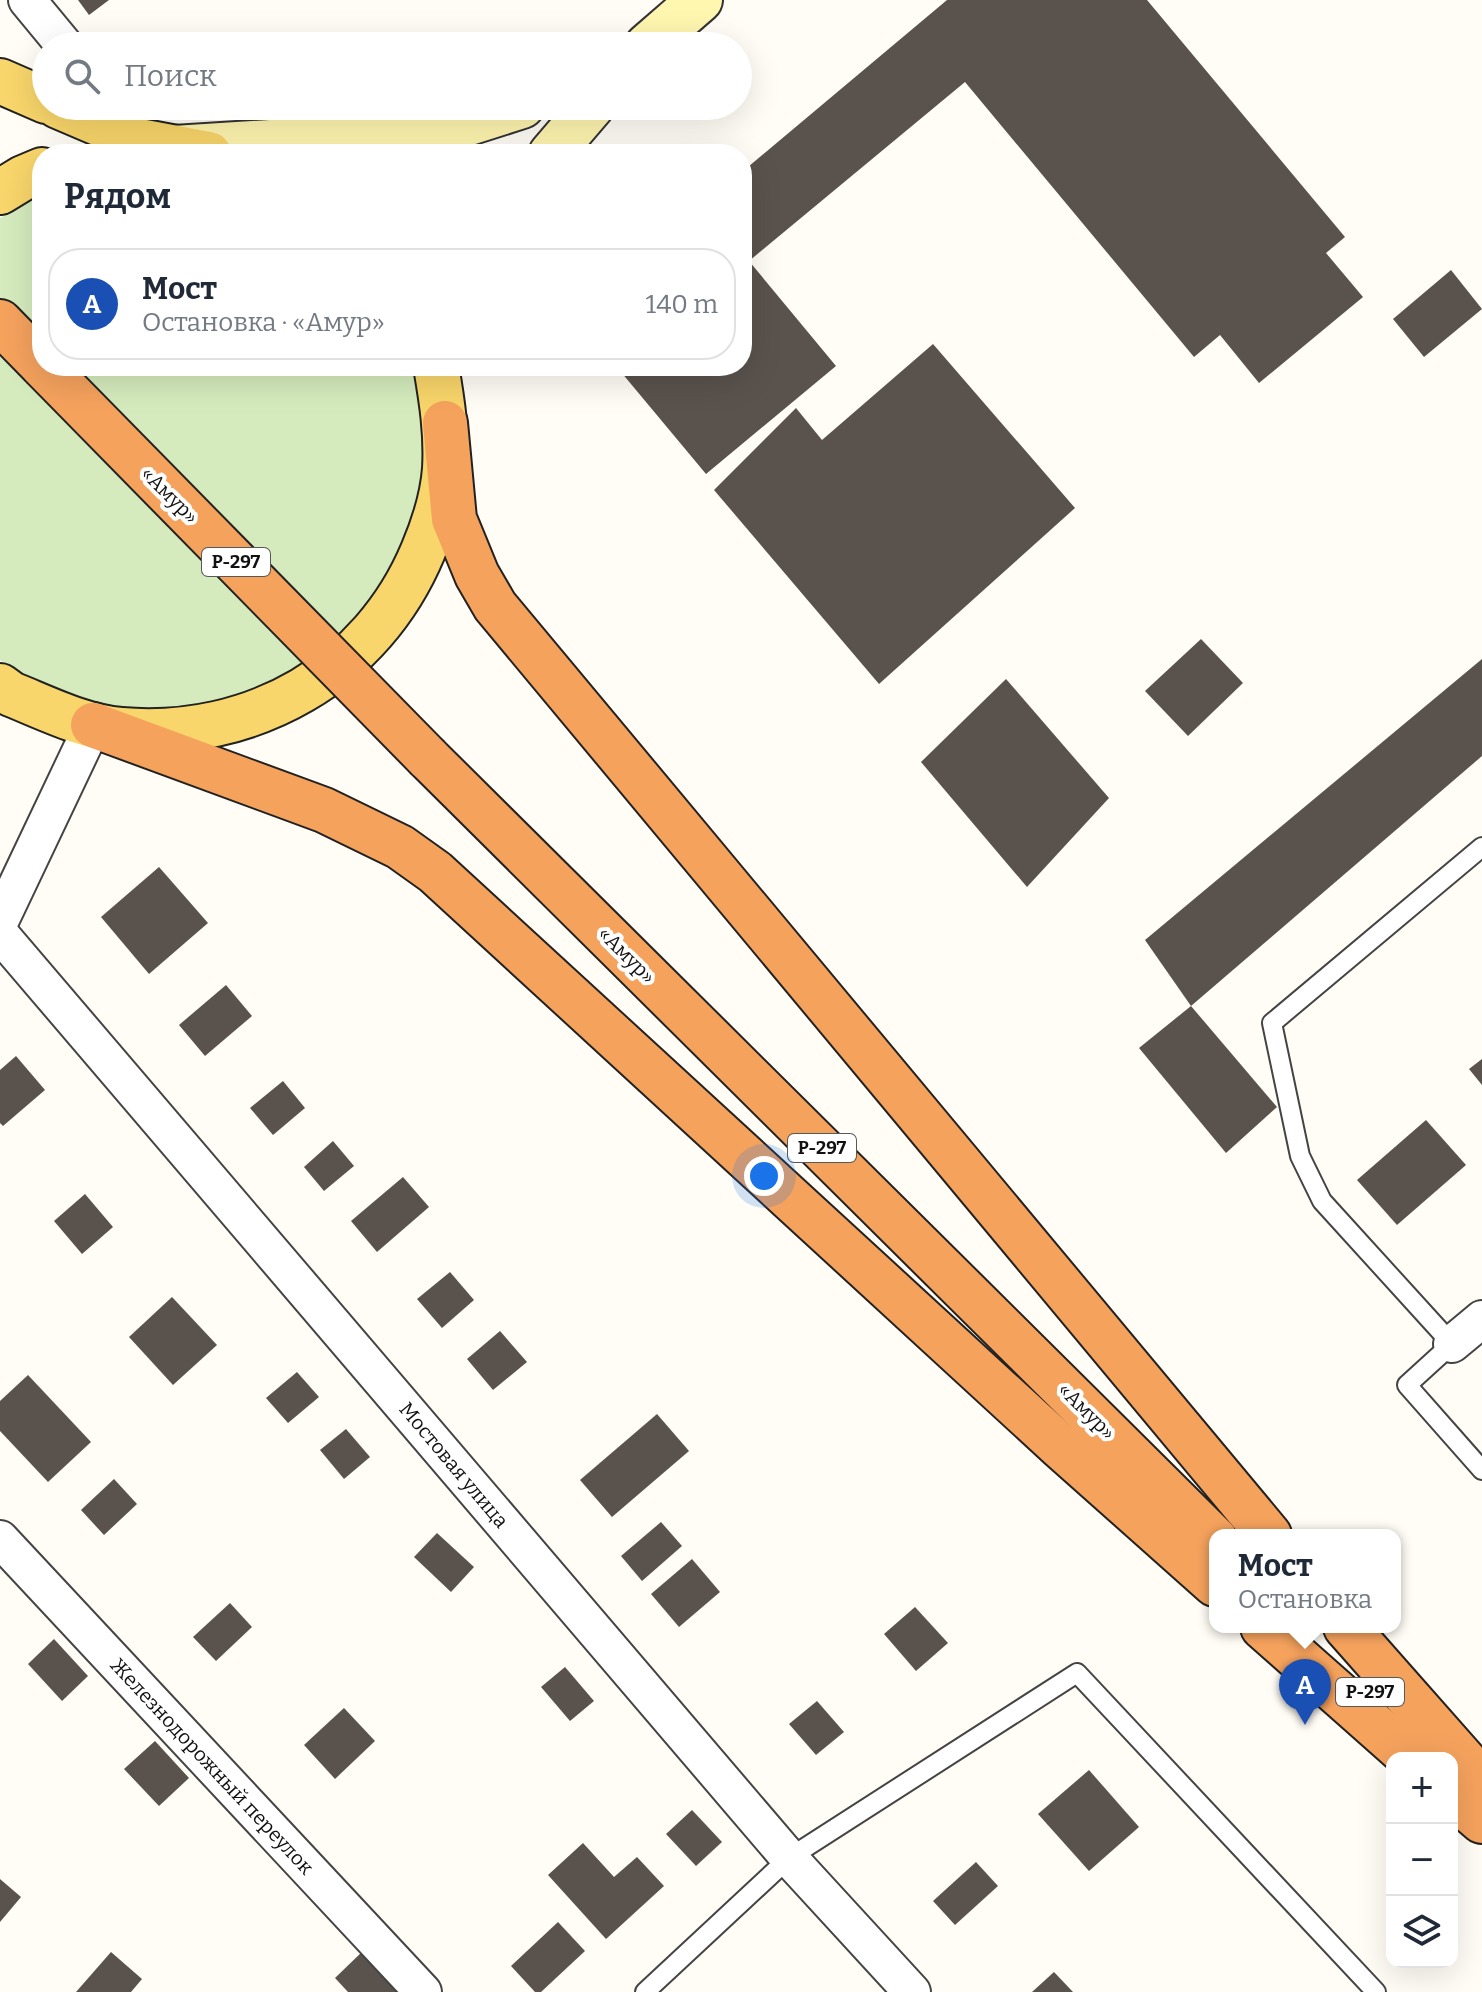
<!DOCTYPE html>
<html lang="ru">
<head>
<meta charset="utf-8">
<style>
  :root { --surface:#fff; --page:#f2f2f3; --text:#1f2937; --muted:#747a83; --line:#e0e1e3; --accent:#db2777 }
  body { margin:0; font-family:Bitter,serif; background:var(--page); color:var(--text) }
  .controls { position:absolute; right:24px; bottom:24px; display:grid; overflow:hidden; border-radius:16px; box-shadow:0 8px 32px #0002 }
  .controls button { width:72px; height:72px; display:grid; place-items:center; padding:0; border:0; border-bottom:2px solid var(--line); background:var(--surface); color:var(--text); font:40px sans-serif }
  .you { position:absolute; left:764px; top:1176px; width:28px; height:28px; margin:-20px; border:6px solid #fff; border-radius:50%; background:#1a73e8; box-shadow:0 0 0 12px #1a73e833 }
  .badge { display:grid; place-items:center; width:52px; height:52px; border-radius:50%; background:var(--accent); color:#fff; font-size:26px; font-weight:700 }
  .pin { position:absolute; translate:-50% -66px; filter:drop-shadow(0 2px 4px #0008) }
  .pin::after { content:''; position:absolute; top:42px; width:28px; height:24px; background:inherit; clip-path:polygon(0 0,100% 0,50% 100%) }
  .popup { position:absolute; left:1209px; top:1529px; width:192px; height:104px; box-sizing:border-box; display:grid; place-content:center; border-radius:16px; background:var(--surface); filter:drop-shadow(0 2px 6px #0005); font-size:26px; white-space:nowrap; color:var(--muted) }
  .popup b { font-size:30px; color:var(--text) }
  .popup::after { content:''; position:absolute; left:50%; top:100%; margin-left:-16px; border:16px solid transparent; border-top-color:var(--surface) }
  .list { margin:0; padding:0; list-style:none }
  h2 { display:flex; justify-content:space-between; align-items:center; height:104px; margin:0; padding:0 32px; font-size:34px }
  h2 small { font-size:26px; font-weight:400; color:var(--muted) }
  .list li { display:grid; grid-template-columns:52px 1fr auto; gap:24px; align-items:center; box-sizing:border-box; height:112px; margin:0 16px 16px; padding:0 16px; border:2px solid var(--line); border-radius:32px }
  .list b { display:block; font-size:30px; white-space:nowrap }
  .list p { margin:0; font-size:26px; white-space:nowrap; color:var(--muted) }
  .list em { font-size:26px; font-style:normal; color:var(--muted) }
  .icon { flex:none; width:44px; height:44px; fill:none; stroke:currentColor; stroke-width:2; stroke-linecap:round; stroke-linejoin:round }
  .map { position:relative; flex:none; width:1482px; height:1992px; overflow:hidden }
  .search { position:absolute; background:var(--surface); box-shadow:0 8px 32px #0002; left:32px; top:32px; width:720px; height:88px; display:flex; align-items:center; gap:20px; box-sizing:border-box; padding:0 28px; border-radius:44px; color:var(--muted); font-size:30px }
  .panel { position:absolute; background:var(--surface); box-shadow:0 8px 32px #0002; left:32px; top:144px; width:720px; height:232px; border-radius:32px }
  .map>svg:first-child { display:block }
</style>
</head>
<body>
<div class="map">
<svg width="1482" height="1992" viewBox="0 0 1482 1992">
  <rect width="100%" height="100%" fill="#fffdf5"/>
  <path fill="#d5ebbd" d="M 42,194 L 42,366 L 414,366 C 423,418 430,471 412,522 C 351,694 152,767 0,660 L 0,218 Z"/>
  <g fill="#5a524d">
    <path d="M 78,0 L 109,0 L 89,15 Z"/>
    <path d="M 947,0 L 1147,0 L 1345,237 L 1326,253 L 1363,297 L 1259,383 L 1220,335 L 1194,357 L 965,82 L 749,261 L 836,366 L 706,474 L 616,366 L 742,366 L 742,172 Z"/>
    <path d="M 1451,270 L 1482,309 L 1424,357 L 1393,319 Z"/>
    <path d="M 933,344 L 1075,508 L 879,684 L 714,490 L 796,408 L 822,440 Z"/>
    <path d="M 1201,639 L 1243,683 L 1188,736 L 1145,691 Z"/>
    <path d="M 1482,659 L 1482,756 L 1191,1006 L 1145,940 Z"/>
    <path d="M 1006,679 L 1109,798 L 1027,887 L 921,762 Z"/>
    <path d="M 159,867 L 208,923 L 149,974 L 101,917 Z"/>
    <path d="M 226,985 L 252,1016 L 205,1056 L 179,1025 Z"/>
    <path d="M 1191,1006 L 1277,1107 L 1226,1153 L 1139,1048 Z"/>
    <path d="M 16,1056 L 45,1090 L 3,1126 L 0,1123 L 0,1070 Z"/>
    <path d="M 1482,1059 L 1482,1085 L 1469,1069 Z"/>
    <path d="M 283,1081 L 305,1108 L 273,1135 L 250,1108 Z"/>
    <path d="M 1426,1120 L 1466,1165 L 1397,1225 L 1357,1180 Z"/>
    <path d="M 333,1141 L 354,1166 L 324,1191 L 304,1167 Z"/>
    <path d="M 403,1177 L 429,1207 L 377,1252 L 351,1221 Z"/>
    <path d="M 85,1194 L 113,1227 L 82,1254 L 54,1221 Z"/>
    <path d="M 450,1272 L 474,1300 L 442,1328 L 417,1299 Z"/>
    <path d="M 172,1297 L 217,1345 L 173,1385 L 129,1337 Z"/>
    <path d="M 500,1331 L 527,1362 L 493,1390 L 467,1359 Z"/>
    <path d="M 297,1372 L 319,1397 L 288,1423 L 266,1398 Z"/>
    <path d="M 28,1375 L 91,1442 L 48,1482 L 0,1431 L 0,1401 Z"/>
    <path d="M 657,1414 L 689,1451 L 612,1517 L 580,1480 Z"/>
    <path d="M 346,1429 L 370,1457 L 344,1479 L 320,1450 Z"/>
    <path d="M 114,1479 L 137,1504 L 104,1535 L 81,1510 Z"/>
    <path d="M 661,1522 L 682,1546 L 642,1581 L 621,1556 Z"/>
    <path d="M 437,1533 L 474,1567 L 451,1592 L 414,1557 Z"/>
    <path d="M 692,1559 L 720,1592 L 679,1627 L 651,1594 Z"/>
    <path d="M 230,1603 L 252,1627 L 216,1661 L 193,1637 Z"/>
    <path d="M 915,1607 L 948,1643 L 916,1671 L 884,1634 Z"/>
    <path d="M 54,1639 L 88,1676 L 62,1701 L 28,1664 Z"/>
    <path d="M 565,1667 L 594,1701 L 570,1721 L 541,1687 Z"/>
    <path d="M 817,1701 L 844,1732 L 816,1755 L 789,1724 Z"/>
    <path d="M 344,1708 L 375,1741 L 335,1779 L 304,1745 Z"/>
    <path d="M 155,1741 L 189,1778 L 159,1806 L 124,1769 Z"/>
    <path d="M 1089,1770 L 1139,1827 L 1089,1871 L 1038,1814 Z"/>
    <path d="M 692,1810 L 722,1842 L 696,1866 L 666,1834 Z"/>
    <path d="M 583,1843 L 614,1877 L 637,1857 L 664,1886 L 606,1939 L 548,1875 Z"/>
    <path d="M 976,1862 L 998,1886 L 955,1925 L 933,1901 Z"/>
    <path d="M 0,1879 L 21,1897 L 0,1922 Z"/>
    <path d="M 558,1922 L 585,1951 L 541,1992 L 535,1992 L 511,1966 Z"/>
    <path d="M 364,1950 L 399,1992 L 348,1992 L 335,1978 Z"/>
    <path d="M 111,1952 L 142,1979 L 131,1992 L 76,1992 Z"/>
    <path d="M 1054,1972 L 1073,1992 L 1032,1992 Z"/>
  </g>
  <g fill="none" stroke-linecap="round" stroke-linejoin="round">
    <defs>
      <g id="lane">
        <path d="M 1482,847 L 1272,1023 L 1300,1156 L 1322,1201 L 1452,1344 L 1407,1385 L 1482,1470"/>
        <path d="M 645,1992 L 789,1858 L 1077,1673 L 1376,1992"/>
      </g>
      <g id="street">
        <path d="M 27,0 L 65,46"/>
        <path d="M 0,921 L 93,725"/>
        <path d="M 0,934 L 789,1858 L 912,1992"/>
        <path d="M 1452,1344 L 1482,1319"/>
        <path d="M 0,1539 L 423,1992"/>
      </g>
      <g id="secondary">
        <path d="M 647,46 L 700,0"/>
        <path d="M 174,148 L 413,133 L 453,128 L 522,106"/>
        <path d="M 551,154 L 592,106"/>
      </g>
      <g id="primary">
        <path d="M 0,81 L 46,101"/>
        <path d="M 58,106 L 140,141 L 209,154"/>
        <path d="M 0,192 L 23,178 L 42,170"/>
        <path d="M 0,686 L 11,694 C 46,708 83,727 121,730 C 252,741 372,673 423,551 C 434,525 443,496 445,469 C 447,433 442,401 436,366"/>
      </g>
      <g id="highway">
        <path d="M 0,322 L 42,365"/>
        <path d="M 445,423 L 454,519 L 477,575 L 495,606 L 1269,1535"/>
        <path d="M 93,725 L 324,810 L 400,847 L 435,872 L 1061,1447 L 1215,1584"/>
        <path d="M 428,758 L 1215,1539"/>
        <path d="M 1263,1627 L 1411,1758"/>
        <path d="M 1346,1627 L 1482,1781"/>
        <path d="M 1452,1795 L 1482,1821"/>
      </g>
    </defs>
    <use href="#lane" stroke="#444" stroke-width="22"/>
    <use href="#street" stroke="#444" stroke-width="40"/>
    <use href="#secondary" stroke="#333" stroke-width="48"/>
    <use href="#primary" stroke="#222" stroke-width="48"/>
    <use href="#highway" stroke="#222" stroke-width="48"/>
    <use href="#lane" stroke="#fff" stroke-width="18"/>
    <use href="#street" stroke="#fff" stroke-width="36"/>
    <use href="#secondary" stroke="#fff6b0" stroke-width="44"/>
    <use href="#primary" stroke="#f9d66b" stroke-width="44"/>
    <use href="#highway" stroke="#f5a25d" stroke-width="44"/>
    <defs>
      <path id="highway-bridge" d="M 43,366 L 428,758"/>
    </defs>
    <use href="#highway-bridge" stroke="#222" stroke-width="48" stroke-linecap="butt"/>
    <use href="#highway-bridge" stroke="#f5a25d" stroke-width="44"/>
  </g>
  <g text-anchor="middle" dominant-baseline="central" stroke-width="8" stroke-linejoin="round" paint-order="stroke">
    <g fill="#fff" stroke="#585858" stroke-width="2">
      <rect x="202" y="548" width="68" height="28" rx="6"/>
      <rect x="788" y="1134" width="68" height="28" rx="6"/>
      <rect x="1336" y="1678" width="68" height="28" rx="6"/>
    </g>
    <g font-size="18" font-weight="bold" fill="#111">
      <text x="236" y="562">Р-297</text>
      <text x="822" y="1148">Р-297</text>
      <text x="1370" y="1692">Р-297</text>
    </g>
    <g font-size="20" fill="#111" stroke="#fff">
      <text transform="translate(170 495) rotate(45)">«Амур»</text>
      <text transform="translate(627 955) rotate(45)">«Амур»</text>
      <text transform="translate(1087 1411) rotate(45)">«Амур»</text>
      <text transform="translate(454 1465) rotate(50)">Мостовая улица</text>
      <text transform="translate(212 1766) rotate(47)">Железнодорожный переулок</text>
    </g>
  </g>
</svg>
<div class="controls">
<button>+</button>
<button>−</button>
<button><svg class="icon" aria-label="layers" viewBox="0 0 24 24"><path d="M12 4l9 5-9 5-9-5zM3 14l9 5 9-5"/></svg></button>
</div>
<div class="you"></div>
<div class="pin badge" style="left:1305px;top:1725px;background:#1a4fb4">A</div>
<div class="popup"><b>Мост</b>Остановка</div>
<div class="search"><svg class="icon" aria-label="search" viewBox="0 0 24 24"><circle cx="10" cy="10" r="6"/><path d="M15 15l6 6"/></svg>Поиск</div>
<section class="panel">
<h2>Рядом<small></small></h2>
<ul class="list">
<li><span class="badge" style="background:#1a4fb4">A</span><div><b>Мост</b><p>Остановка · «Амур»</p></div><em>140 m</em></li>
</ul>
</section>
</div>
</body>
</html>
